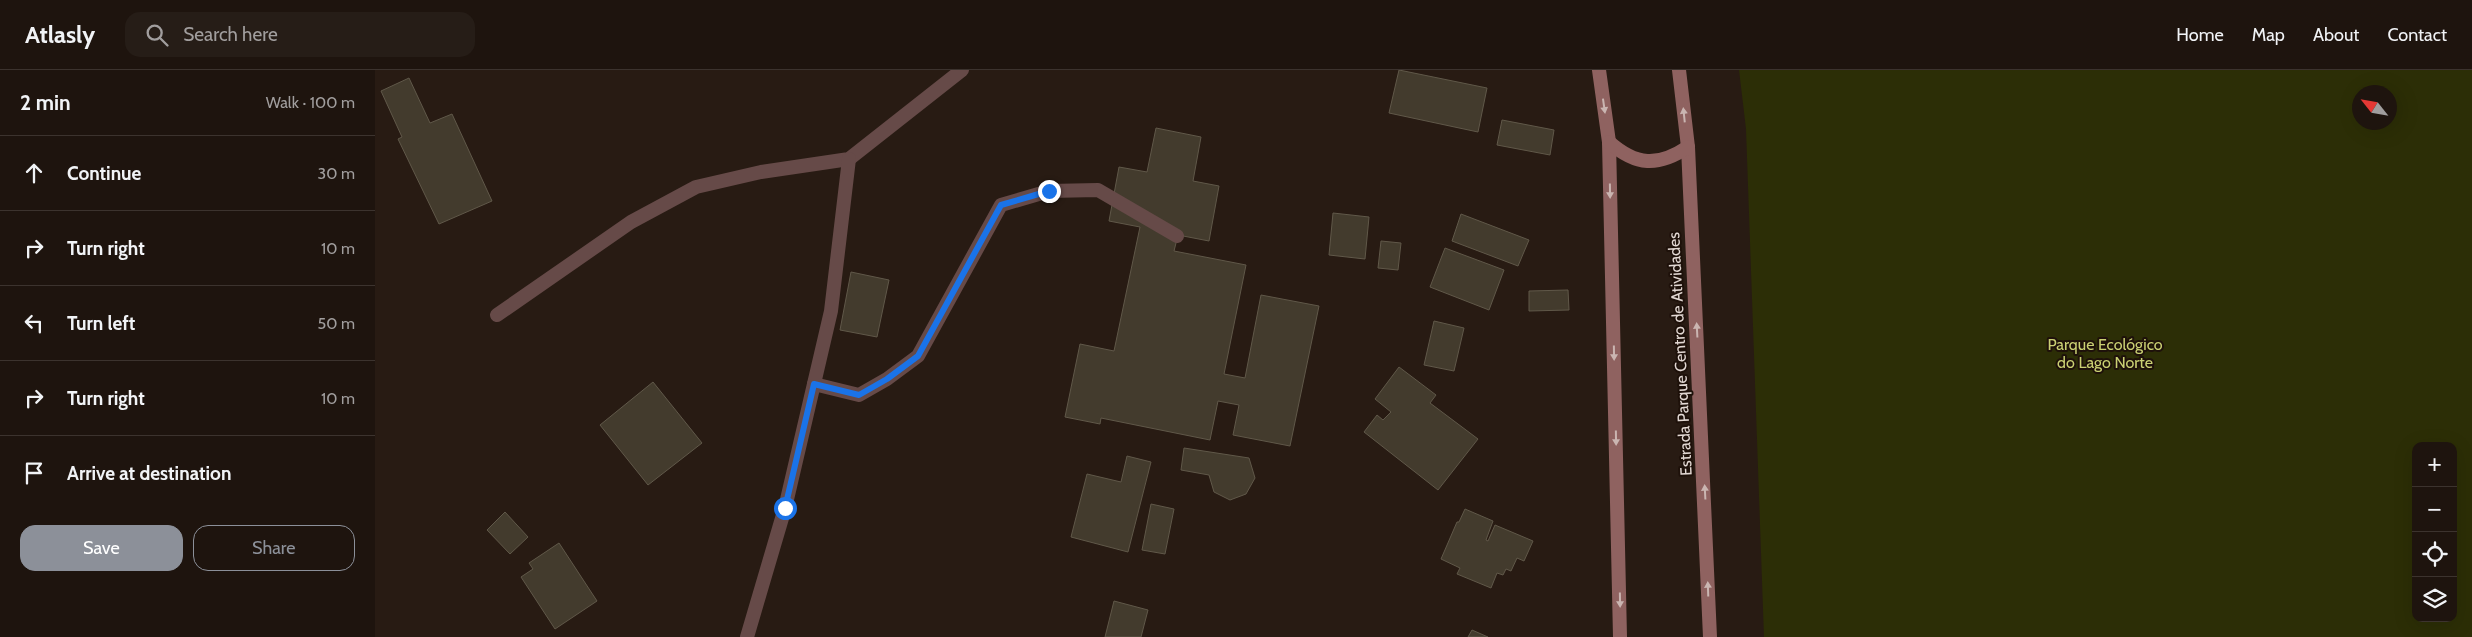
<!DOCTYPE html>
<html lang="en">
<head>
<meta charset="utf-8">
<style>
  :root { --surface:#1e140e; --page:#261d17; --text:#f1f3f6; --muted:#a19e9e; --line:#3c332e; --accent:#8c9099 }
  body { margin:0; font-family:Cabin,sans-serif; background:var(--page); color:var(--text) }
  .controls { position:absolute; right:15px; bottom:15px; display:grid; overflow:hidden; border-radius:10px; box-shadow:0 5px 20px #0002 }
  .controls button { width:45px; height:45px; display:grid; place-items:center; padding:0; border:0; border-bottom:1px solid var(--line); background:var(--surface); color:var(--text); font:25px sans-serif }
  .compass { position:absolute; left:1977px; top:15px; width:45px; height:45px; border-radius:50%; background:var(--surface); box-shadow:0 5px 20px #0002; rotate:301deg }
  .stop { position:absolute; width:15px; height:15px; margin:-11px; border:4px solid #1a73e8; border-radius:50%; background:#fff }
  .stop.end { background:#1a73e8; border-color:#fff; box-shadow:0 1px 5px #0008 }
  .list { margin:0; padding:0; list-style:none }
  h2 { display:flex; justify-content:space-between; align-items:center; height:65px; margin:0; padding:0 20px; font-size:21px }
  h2 small { font-size:16px; font-weight:400; color:var(--muted) }
  .list li { display:grid; grid-template-columns:32px 1fr auto; gap:15px; align-items:center; box-sizing:border-box; height:75px; padding:0 20px; border-top:1px solid var(--line) }
  .list b { display:block; font-size:19px; white-space:nowrap }
  .list em { font-size:16px; font-style:normal; color:var(--muted) }
  .actions { display:flex; gap:10px; padding:15px 20px }
  .actions a { flex:1; padding:11px 0; border:1px solid var(--accent); border-radius:15px; text-align:center; font-size:18px; color:var(--accent) }
  .actions .main { background:var(--accent); color:#fff }
  .icon { flex:none; width:28px; height:28px; fill:none; stroke:currentColor; stroke-width:2; stroke-linecap:round; stroke-linejoin:round }
  .map { position:relative; flex:none; width:2097px; height:567px; overflow:hidden }
  header { display:flex; align-items:center; gap:30px; box-sizing:border-box; height:70px; padding:0 25px; background:var(--surface); border-bottom:1px solid var(--line) }
  header strong { font-size:24px }
  nav { display:flex; gap:28px; margin-inline-start:auto; font-size:18px }
  .search { width:350px; height:45px; background:var(--page); display:flex; align-items:center; gap:12px; box-sizing:border-box; padding:0 18px; border-radius:15px; color:var(--muted); font-size:19px }
  main { display:flex }
  aside { flex:1; background:var(--surface) }
  .map>svg:first-child { display:block }
</style>
</head>
<body>
<header>
<strong>Atlasly</strong>
<div class="search"><svg class="icon" aria-label="search" viewBox="0 0 24 24"><circle cx="10" cy="10" r="6"/><path d="M15 15l6 6"/></svg>Search here</div>
<nav><a>Home</a><a>Map</a><a>About</a><a>Contact</a></nav>
</header>
<main>
<aside>
<h2>2 min<small>Walk · 100 m</small></h2>
<ul class="list">
<li><svg class="icon" aria-label="ahead" viewBox="0 0 24 24"><path d="M12 20V5M6 11l6-6 6 6"/></svg><div><b>Continue</b></div><em>30 m</em></li>
<li><svg class="icon" aria-label="right" viewBox="0 0 24 24"><path d="M7 20v-9h11M14 6l5 5-5 5"/></svg><div><b>Turn right</b></div><em>10 m</em></li>
<li><svg class="icon" aria-label="left" viewBox="0 0 24 24"><path d="M17 20v-9H6M10 6l-5 5 5 5"/></svg><div><b>Turn left</b></div><em>50 m</em></li>
<li><svg class="icon" aria-label="right" viewBox="0 0 24 24"><path d="M7 20v-9h11M14 6l5 5-5 5"/></svg><div><b>Turn right</b></div><em>10 m</em></li>
<li><svg class="icon" aria-label="arrive" viewBox="0 0 24 24"><path d="M6 21V4h12l-3 4 3 4H6"/></svg><div><b>Arrive at destination</b></div></li>
</ul>
<div class="actions"><a class="main">Save</a><a>Share</a></div>
</aside>
<div class="map">
<svg width="2097" height="567" viewBox="0 0 2097 567">
  <rect width="100%" height="100%" fill="#281b13"/>
  <path fill="#2c2e06" fill-rule="evenodd" d="M 1364,0 L 2097,0 L 2097,567 L 1389,567 L 1371,59 ZM 1984,22 L 2014,22 L 2014,52 L 1984,52 ZM 2041,376 L 2078,376 L 2078,548 L 2041,548 Z"/>
  <g fill="#433b2d" stroke="#605849">
    <path d="M 1024,0 L 1112,18 L 1103,62 L 1014,43 Z"/>
    <path d="M 34,8 L 55,53 L 77,44 L 117,131 L 64,154 L 23,69 L 27,67 L 6,21 Z"/>
    <path d="M 1127,50 L 1179,60 L 1175,85 L 1122,75 Z"/>
    <path d="M 781,58 L 826,67 L 818,111 L 844,116 L 834,171 L 803,165 L 799,181 L 871,195 L 849,304 L 870,308 L 886,225 L 944,236 L 915,376 L 858,365 L 864,335 L 843,331 L 835,370 L 726,348 L 725,354 L 690,347 L 705,274 L 739,281 L 765,157 L 734,151 L 744,97 L 772,102 Z"/>
    <path d="M 958,143 L 994,147 L 990,189 L 954,185 Z"/>
    <path d="M 1086,144 L 1154,170 L 1143,196 L 1077,171 Z"/>
    <path d="M 1006,171 L 1026,173 L 1023,200 L 1003,198 Z"/>
    <path d="M 1070,178 L 1129,200 L 1114,240 L 1055,217 Z"/>
    <path d="M 476,202 L 514,210 L 502,267 L 465,260 Z"/>
    <path d="M 1193,220 L 1194,240 L 1154,241 L 1154,221 Z"/>
    <path d="M 1059,251 L 1089,258 L 1079,301 L 1049,295 Z"/>
    <path d="M 1024,297 L 1061,325 L 1055,333 L 1103,369 L 1063,420 L 989,362 L 1002,345 L 1008,350 L 1016,342 L 1000,329 Z"/>
    <path d="M 278,312 L 327,373 L 273,415 L 225,355 Z"/>
    <path d="M 809,378 L 874,388 L 880,408 L 871,424 L 855,430 L 839,422 L 834,405 L 806,400 Z"/>
    <path d="M 752,386 L 776,392 L 753,482 L 696,467 L 712,404 L 746,412 Z"/>
    <path d="M 776,434 L 799,439 L 790,484 L 767,480 Z"/>
    <path d="M 1090,439 L 1118,451 L 1111,470 L 1113,471 L 1120,455 L 1158,471 L 1149,491 L 1142,488 L 1136,501 L 1131,499 L 1128,505 L 1122,503 L 1116,518 L 1082,504 L 1085,498 L 1066,489 L 1082,452 L 1084,452 Z"/>
    <path d="M 130,442 L 153,467 L 135,484 L 112,460 Z"/>
    <path d="M 184,473 L 222,531 L 180,559 L 146,507 L 158,499 L 154,493 Z"/>
    <path d="M 739,531 L 773,540 L 766,567 L 730,567 Z"/>
    <path d="M 1097,560 L 1113,567 L 1093,567 Z"/>
  </g>
  <g fill="none" stroke-linecap="round" stroke-linejoin="round">
    <path stroke="#664a48" stroke-width="14" d="M 439,314 L 484,325 L 512,309 L 543,286 L 626,135 L 674,121 L 723,120 L 802,166"/>
    <g stroke="#664a48" stroke-width="14">
      <path d="M 122,245 L 256,152 L 321,117 L 386,102 L 474,89 L 587,0"/>
      <path d="M 372,567 L 410,438 L 456,241 L 474,89"/>
    </g>
    <g stroke="#8f6260" stroke-width="14">
      <path d="M 1224,0 L 1234,72 L 1245,567"/>
      <path d="M 1304,0 L 1313,77 L 1335,567"/>
      <path d="M 1234,72 C 1261,96 1283,97 1313,77"/>
    </g>
  </g>
  <defs><path id="oneway-solid" d="M-6-.8H1V-3.2L6.5 0L1 3.2V.8H-6Z" transform="scale(1.25)"/></defs>
  <g fill="#cab5b1">
    <use href="#oneway-solid" transform="translate(1229 36) rotate(82)"/>
    <use href="#oneway-solid" transform="translate(1309 45) rotate(-96)"/>
    <use href="#oneway-solid" transform="translate(1235 121) rotate(89)"/>
    <use href="#oneway-solid" transform="translate(1322 260) rotate(-93)"/>
    <use href="#oneway-solid" transform="translate(1239 283) rotate(89)"/>
    <use href="#oneway-solid" transform="translate(1241 368) rotate(89)"/>
    <use href="#oneway-solid" transform="translate(1330 422) rotate(-93)"/>
    <use href="#oneway-solid" transform="translate(1333 519) rotate(-92)"/>
    <use href="#oneway-solid" transform="translate(1245 530) rotate(89)"/>
  </g>
  <g fill="none" stroke-linecap="round" stroke-linejoin="round">
    <path stroke="#1a73e8" stroke-width="6" d="M 410,438 L 439,314 L 484,325 L 512,309 L 543,286 L 626,135 L 674,121"/>
  </g>
  <g text-anchor="middle" dominant-baseline="central" stroke-width="4" stroke-linejoin="round" paint-order="stroke">
    <g font-size="16" fill="#cad073" stroke="#1e110a">
      <text x="1730" y="274">Parque Ecológico<tspan x="1730" dy="18">do Lago Norte</tspan></text>
    </g>
    <g font-size="16" fill="#e3d9d4" stroke="#1e110a">
      <text transform="translate(1305 284) rotate(-93)">Estrada Parque Centro de Atividades</text>
    </g>
  </g>
</svg>
<div class="controls">
<button>+</button>
<button>−</button>
<button><svg class="icon" aria-label="locate" viewBox="0 0 24 24"><circle cx="12" cy="12" r="6"/><path d="M12 2v4M12 18v4M2 12h4M18 12h4"/></svg></button>
<button><svg class="icon" aria-label="layers" viewBox="0 0 24 24"><path d="M12 4l9 5-9 5-9-5zM3 14l9 5 9-5"/></svg></button>
</div>
<svg class="compass" viewBox="-18 -18 36 36"><path d="M0-13l5 13h-10z" fill="#e53935"/><path d="M0 13l5-13h-10z" fill="#a19e9e"/></svg>
<div class="stop" style="left:410px;top:438px"></div>
<div class="stop end" style="left:674px;top:121px"></div>
</div>
</main>
</body>
</html>
